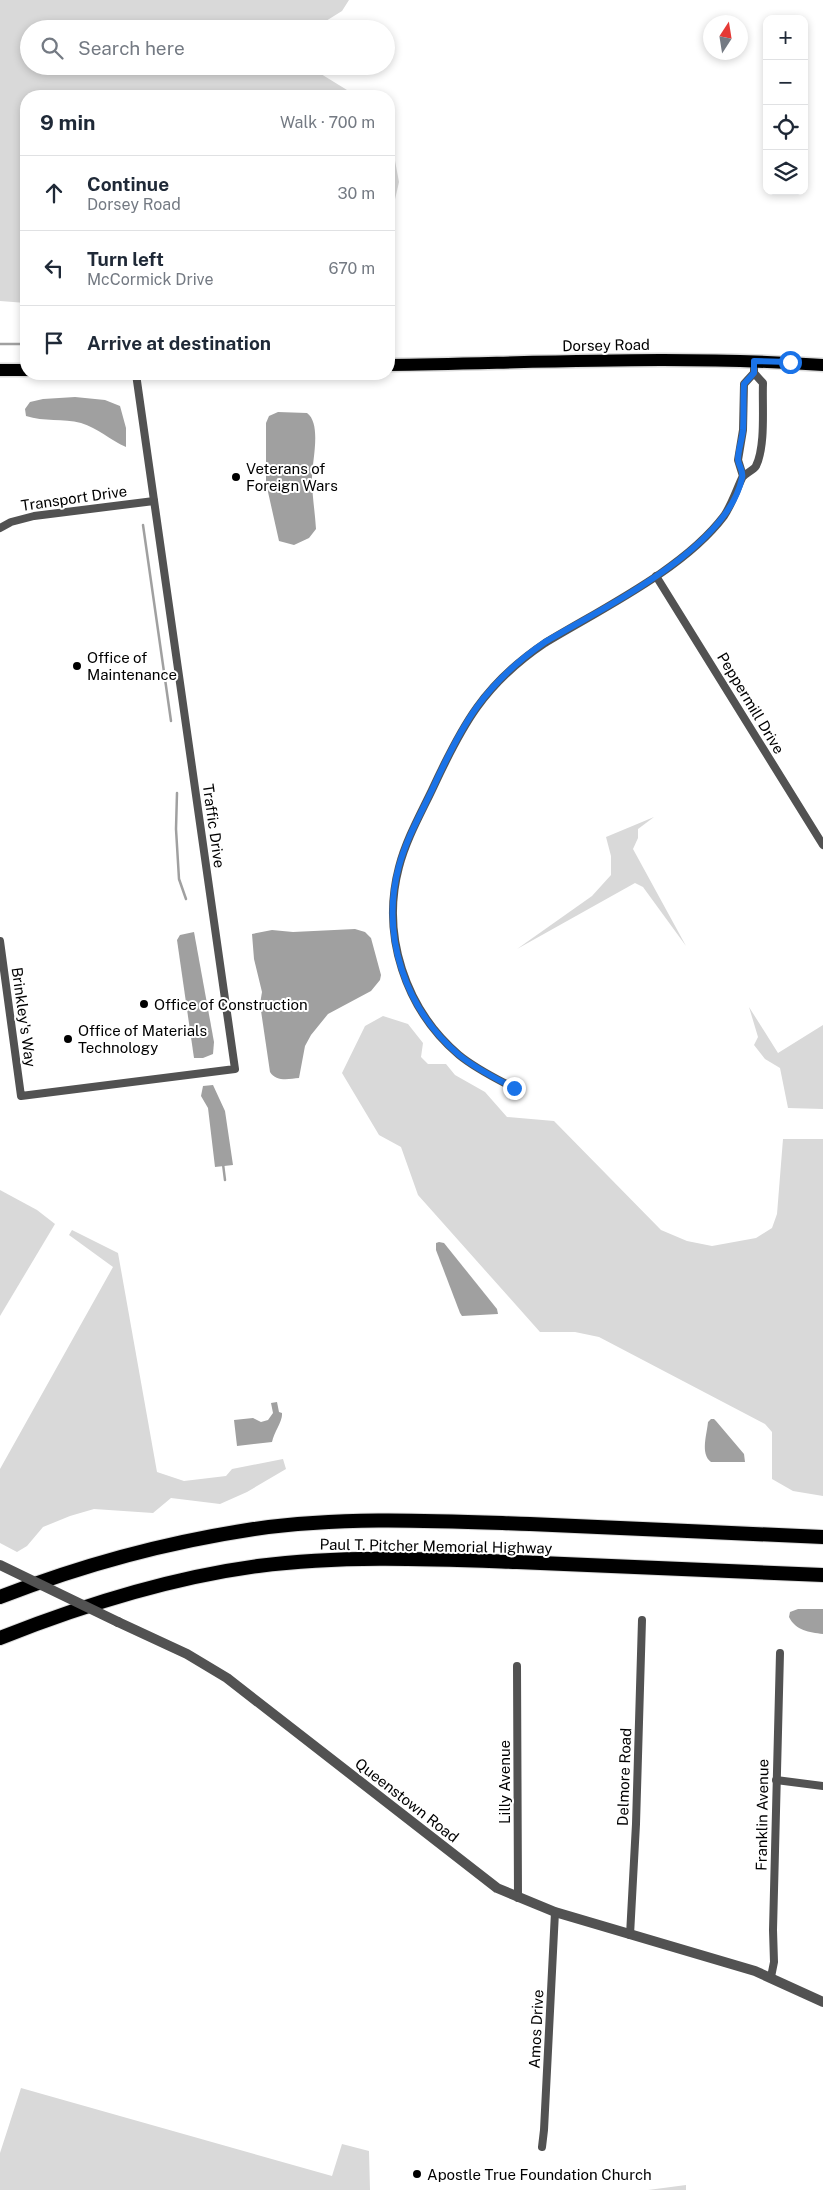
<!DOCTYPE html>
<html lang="en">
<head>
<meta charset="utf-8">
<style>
  :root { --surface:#fff; --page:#f6f6f7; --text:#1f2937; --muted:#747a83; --line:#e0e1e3 }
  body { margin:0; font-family:"Public Sans",sans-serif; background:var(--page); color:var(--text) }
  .controls { position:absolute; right:15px; top:15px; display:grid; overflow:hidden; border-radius:10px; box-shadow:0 2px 8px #0003 }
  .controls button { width:45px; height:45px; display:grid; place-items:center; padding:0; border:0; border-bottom:1px solid var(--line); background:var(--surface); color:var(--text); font:25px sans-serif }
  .compass { position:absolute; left:703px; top:15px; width:45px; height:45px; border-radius:50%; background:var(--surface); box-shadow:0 2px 8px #0003; rotate:12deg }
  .stop { position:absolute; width:15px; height:15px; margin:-11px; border:4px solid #1a73e8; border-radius:50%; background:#fff }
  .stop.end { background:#1a73e8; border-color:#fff; box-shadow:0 1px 5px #0008 }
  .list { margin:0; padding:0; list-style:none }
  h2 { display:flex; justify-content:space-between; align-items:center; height:65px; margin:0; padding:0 20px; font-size:21px }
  h2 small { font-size:16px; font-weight:400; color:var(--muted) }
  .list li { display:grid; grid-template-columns:32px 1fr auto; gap:15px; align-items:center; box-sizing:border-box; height:75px; padding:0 20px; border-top:1px solid var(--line) }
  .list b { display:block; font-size:19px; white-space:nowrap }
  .list p { margin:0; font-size:16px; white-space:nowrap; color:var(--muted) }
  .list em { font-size:16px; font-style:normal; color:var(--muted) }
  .icon { flex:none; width:28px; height:28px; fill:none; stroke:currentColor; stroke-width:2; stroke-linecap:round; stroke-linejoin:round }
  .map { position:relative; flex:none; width:823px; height:2190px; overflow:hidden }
  .search { position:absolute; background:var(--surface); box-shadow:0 2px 8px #0003; left:20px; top:20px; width:375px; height:55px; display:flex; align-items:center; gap:12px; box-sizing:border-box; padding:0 18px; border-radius:28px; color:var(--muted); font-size:19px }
  .panel { position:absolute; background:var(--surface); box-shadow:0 2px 8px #0003; left:20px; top:90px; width:375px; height:290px; border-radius:20px }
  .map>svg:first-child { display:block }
</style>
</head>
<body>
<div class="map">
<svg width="823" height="2190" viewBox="0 0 823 2190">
  <rect width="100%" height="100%" fill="#fff"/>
  <g fill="#d9d9d9">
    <path d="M 0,0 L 349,0 L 342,11 L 313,29 L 29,29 L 29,66 L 308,66 L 347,90 L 354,96 L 26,96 L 26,303 L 0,301 Z"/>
    <path d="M 389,129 L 399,182 L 391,217 L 389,218 Z"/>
    <path d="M 654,817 L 638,829 L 638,838 L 633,849 L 686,946 L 643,887 L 635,883 L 517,949 L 592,896 L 611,875 L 611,856 L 606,837 Z"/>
    <path d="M 749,1007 L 778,1053 L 823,1025 L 823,1109 L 788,1108 L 780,1068 L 765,1059 L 754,1045 L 758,1037 Z"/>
    <path d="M 383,1016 L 408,1024 L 423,1043 L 421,1057 L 428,1064 L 446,1064 L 455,1075 L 485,1092 L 507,1117 L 554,1121 L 661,1230 L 687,1241 L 712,1246 L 756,1238 L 772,1228 L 777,1214 L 783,1139 L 823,1139 L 823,1496 L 793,1491 L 772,1479 L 772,1432 L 765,1424 L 599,1337 L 575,1332 L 540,1332 L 418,1195 L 401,1147 L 379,1135 L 342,1073 L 365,1026 Z"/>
    <path d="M 0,1190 L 37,1210 L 55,1224 L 0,1316 Z"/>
    <path d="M 72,1230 L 118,1253 L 157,1472 L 184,1481 L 226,1476 L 232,1469 L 283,1459 L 286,1469 L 247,1492 L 220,1504 L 171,1498 L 153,1513 L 94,1509 L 70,1516 L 43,1527 L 27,1546 L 17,1552 L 0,1543 L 0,1469 L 113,1267 L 69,1235 Z"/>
    <path d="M 21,2088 L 332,2176 L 342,2144 L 369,2151 L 370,2190 L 0,2190 L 0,2153 Z"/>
    <path d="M 686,2185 L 686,2190 L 648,2190 Z"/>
  </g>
  <g fill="#a0a0a0">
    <path d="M 75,397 L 105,400 L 120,406 L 126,428 L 126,447 C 110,440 98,428 81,423 C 63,418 44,422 26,416 L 25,409 L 30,402 L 43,399 Z"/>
    <path d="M 278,412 L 307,413 C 322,424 312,461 312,478 C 312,495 315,512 316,529 L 309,538 L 294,545 L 279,541 L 266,483 L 266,423 L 269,416 Z"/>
    <path d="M 355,929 L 365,932 L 371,938 L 381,975 L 380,980 L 371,991 L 328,1014 L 311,1035 L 305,1046 L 299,1078 C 289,1079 276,1082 270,1072 L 260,1004 L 262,992 L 254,959 L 252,934 L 272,930 L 293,932 Z"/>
    <path d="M 194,932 L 214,1042 L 213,1054 L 203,1058 L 194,1058 L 177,940 L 180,935 Z"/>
    <path d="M 213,1085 L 225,1111 L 233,1165 L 215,1167 L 208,1108 L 201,1096 L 203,1086 Z"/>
    <path d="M 439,1242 L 444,1243 L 497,1309 L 498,1314 L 462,1316 L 460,1313 L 436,1250 L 436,1243 Z"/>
    <path d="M 277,1402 L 279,1412 L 282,1413 C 283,1421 274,1432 272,1442 L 237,1446 L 234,1420 L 253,1418 L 261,1422 L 268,1420 L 273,1413 L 271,1403 Z"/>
    <path d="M 711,1419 L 714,1419 L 716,1421 L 744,1454 L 745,1462 L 711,1462 C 700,1454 707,1434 708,1422 Z"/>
    <path d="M 798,1609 L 823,1609 L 823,1634 C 809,1632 796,1631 789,1617 L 790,1612 Z"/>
  </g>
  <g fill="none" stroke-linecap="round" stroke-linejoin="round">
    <g stroke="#a0a0a0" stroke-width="2.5">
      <path d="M 0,344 L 26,344"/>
      <path d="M 143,525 L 171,721"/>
      <path d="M 177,793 L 176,829 L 179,879 L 186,899"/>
      <path d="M 223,1164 L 225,1180"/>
    </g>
    <defs>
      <g id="primary">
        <path d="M 389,365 C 533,363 679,355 823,365"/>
        <path d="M 0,370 L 26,370"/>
      </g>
      <g id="motorway">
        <path d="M 0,1597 C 82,1565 167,1542 254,1529 C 346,1516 438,1521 530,1524 C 628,1528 725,1533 823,1537"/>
        <path d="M 0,1638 C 83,1605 169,1578 258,1566 C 344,1555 431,1559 517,1562 C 619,1566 721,1570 823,1575"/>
      </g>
    </defs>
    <use href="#primary" stroke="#dbdbdb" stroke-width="15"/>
    <use href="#motorway" stroke="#dbdbdb" stroke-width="16"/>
    <g stroke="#525252" stroke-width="8">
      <path d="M 743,476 L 738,460 L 743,430 L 744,384 L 754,373 L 754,369"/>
      <path d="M 0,528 L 11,522 L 34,516 L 154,501"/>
      <path d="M 656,576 L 823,845"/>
      <path d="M 0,941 L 21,1096 L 235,1069 L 136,374"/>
      <path d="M 514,1088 C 495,1078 476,1069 459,1055 C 405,1009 381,935 399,867 C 406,840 420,815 432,790 C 462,725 484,684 545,643 C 603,608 684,569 724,516 C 732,504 736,491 742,478 C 745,473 753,471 756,466 C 766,445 762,406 763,383 L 754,373"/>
      <path d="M 517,1666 L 518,1898"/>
      <path d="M 776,1780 L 823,1786"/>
      <path d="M 630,1935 L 636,1824 L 642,1620"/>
      <path d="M 771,1977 L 774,1962 L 773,1930 L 780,1653"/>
      <path d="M 542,2147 L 544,2130 L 555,1912"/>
    </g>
    <path stroke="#525252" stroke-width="10" d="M 118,1622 L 187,1654 L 227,1678 L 497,1888 L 555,1912 L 755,1971 L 823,2002"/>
    <use href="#primary" stroke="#000" stroke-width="12"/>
    <use href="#motorway" stroke="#000" stroke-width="14"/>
    <path stroke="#525252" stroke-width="10" d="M 0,1565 L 118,1622"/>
  </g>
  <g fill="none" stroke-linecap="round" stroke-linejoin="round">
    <path stroke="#1a73e8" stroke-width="6" d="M 514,1088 C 495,1078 476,1069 459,1055 C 405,1009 380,935 399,866 C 406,840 420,815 432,790 C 462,724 484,684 545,642 C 604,607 727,549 742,478 C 744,472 739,466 738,460 C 738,450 742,440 743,430 C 744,415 743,399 744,384 L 754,373 L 754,361 L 790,362"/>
  </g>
  <g fill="#000" stroke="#fff" stroke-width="2">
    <circle cx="236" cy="477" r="5"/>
    <circle cx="77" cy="666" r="5"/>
    <circle cx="144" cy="1004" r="5"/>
    <circle cx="68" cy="1039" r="5"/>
    <circle cx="417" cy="2174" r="5"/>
  </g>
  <g text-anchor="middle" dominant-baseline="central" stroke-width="4" stroke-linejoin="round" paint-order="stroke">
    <g font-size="15" fill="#000" stroke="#fff">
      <text transform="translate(606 345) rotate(-1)">Dorsey Road</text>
      <text transform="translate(74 498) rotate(-8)">Transport Drive</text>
      <text transform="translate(751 703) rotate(59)">Peppermill Drive</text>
      <text transform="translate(214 826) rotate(82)">Traffic Drive</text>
      <text transform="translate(24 1017) rotate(82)">Brinkley's Way</text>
      <text transform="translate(436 1546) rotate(1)">Paul T. Pitcher Memorial Highway</text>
      <text transform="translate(624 1777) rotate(-88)">Delmore Road</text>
      <text transform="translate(504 1782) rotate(-90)">Lilly Avenue</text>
      <text transform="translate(407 1800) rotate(38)">Queenstown Road</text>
      <text transform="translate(762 1815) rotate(-89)">Franklin Avenue</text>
      <text transform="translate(536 2029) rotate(-87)">Amos Drive</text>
    </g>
    <g font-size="15" fill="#000" stroke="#fff" text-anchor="start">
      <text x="246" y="468">Veterans of<tspan x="246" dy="17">Foreign Wars</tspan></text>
      <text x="87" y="657">Office of<tspan x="87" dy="17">Maintenance</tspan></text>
      <text x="154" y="1004">Office of Construction</text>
      <text x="78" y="1030">Office of Materials<tspan x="78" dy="17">Technology</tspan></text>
      <text x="427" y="2174">Apostle True Foundation Church</text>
    </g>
  </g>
</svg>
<div class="controls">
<button>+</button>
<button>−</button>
<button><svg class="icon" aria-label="locate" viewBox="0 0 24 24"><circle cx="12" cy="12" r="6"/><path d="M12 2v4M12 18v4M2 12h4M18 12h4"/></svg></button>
<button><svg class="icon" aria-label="layers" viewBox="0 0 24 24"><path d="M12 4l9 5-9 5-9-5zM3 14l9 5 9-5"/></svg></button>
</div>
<svg class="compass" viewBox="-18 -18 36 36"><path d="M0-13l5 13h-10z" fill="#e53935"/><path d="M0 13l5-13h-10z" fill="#747a83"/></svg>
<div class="stop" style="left:790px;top:362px"></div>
<div class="stop end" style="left:514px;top:1088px"></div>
<div class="search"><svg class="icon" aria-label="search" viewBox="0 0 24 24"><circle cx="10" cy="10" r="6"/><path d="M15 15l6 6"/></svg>Search here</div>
<section class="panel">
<h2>9 min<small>Walk · 700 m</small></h2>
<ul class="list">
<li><svg class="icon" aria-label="ahead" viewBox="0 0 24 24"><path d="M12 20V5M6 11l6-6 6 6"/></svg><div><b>Continue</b><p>Dorsey Road</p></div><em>30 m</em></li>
<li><svg class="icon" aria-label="left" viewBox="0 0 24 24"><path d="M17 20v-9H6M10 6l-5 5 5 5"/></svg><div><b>Turn left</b><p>McCormick Drive</p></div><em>670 m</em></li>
<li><svg class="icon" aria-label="arrive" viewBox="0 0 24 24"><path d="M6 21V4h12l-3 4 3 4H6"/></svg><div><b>Arrive at destination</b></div></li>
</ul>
</section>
</div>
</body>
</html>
